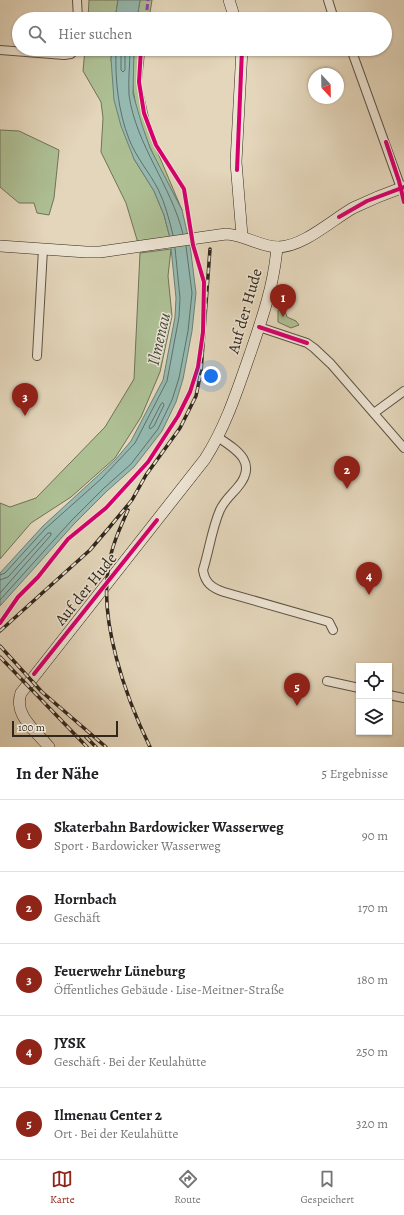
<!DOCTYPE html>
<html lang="de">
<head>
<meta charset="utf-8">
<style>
  :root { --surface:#fff; --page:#f6f6f6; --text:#202124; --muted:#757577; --line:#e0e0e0; --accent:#8f2418 }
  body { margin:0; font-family:Alegreya,serif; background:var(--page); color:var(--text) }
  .controls { position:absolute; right:12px; bottom:12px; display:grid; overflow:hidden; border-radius:0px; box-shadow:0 1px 3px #0004 }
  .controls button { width:36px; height:36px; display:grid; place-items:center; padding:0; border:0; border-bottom:1px solid var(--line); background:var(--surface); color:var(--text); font:20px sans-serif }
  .compass { position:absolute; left:308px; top:68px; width:36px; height:36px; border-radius:50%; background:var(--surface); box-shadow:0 1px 3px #0004; rotate:158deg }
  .scale { position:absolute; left:12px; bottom:10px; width:106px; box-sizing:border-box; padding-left:4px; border:2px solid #30271d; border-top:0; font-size:11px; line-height:14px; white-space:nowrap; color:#30271d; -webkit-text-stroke:3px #ede4d3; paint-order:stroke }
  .you { position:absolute; left:211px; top:376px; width:14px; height:14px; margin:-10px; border:3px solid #fff; border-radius:50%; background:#1a73e8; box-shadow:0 0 0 6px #1a73e833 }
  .badge { display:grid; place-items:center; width:26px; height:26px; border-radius:50%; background:var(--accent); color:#fff; font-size:13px; font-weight:700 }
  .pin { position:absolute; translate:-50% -33px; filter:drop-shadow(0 1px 2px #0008) }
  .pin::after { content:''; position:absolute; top:21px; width:14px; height:12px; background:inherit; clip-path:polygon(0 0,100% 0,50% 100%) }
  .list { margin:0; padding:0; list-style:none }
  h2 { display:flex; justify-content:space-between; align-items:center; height:52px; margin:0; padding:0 16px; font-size:17px }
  h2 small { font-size:13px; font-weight:400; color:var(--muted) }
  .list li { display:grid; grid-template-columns:26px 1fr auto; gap:12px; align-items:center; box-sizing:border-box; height:72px; padding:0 16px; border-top:1px solid var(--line) }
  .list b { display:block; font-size:15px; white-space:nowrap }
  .list p { margin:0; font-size:13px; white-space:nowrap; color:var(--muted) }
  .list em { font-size:13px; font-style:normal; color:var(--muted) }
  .icon { flex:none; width:22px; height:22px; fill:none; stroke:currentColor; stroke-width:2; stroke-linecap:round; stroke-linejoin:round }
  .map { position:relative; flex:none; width:404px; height:747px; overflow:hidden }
  .search { position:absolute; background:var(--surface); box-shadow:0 1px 3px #0004; left:12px; right:12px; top:12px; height:44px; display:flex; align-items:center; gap:10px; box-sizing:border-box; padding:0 14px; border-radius:22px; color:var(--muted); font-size:15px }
  .sheet { height:412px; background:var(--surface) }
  nav { display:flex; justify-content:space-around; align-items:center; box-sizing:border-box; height:56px; border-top:1px solid var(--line); background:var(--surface); font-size:11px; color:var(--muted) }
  nav a { display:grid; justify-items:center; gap:2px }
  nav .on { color:var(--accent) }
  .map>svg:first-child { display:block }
</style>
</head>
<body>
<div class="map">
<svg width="404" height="747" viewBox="0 0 404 747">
  <rect width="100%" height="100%" fill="#e4d6bb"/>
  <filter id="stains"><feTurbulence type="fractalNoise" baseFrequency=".005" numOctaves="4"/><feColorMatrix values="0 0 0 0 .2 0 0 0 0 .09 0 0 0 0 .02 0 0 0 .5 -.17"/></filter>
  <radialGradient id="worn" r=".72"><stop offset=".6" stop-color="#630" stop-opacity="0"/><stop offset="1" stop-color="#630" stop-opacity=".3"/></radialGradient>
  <g fill="#aebf94" stroke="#6f7358">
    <path d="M 89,0 L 118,0 L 115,19 L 88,19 Z"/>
    <path d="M 140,0 L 152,0 L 149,19 L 137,19 Z"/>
    <path d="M 85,49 L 112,49 L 111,60 L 134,159 L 154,191 L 164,215 L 170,238 L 138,243 L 126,203 L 101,152 L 103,118 L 101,102 L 83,71 Z"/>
    <path d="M 134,49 L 145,49 L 141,84 L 155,146 L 182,210 C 163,173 140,136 134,95 C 131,80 134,64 134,49 Z"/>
    <path d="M 0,130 L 19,131 L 59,150 L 54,198 L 49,215 L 37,213 L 34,203 L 19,203 L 0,187 Z"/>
    <path d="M 171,249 L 168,276 L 172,316 L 160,372 L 141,417 L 115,458 L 71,497 L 31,523 L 0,559 L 0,503 L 10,507 L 36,498 L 105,427 L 134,379 L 140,253 Z"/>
    <path d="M 284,308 L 287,317 L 296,321 L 299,325 L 291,328 L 278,322 L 278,310 Z"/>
  </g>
  <g fill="#95b9b0" stroke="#6d7f75">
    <path d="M 118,0 L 140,0 L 137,19 L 115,19 Z"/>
    <path d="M 112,49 L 134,49 L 133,94 L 142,125 L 150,148 L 182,210 L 190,245 L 196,293 L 192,331 L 183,379 L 176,402 L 162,431 L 134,467 L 107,491 L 74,524 L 0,606 L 0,573 L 43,526 L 116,459 L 131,441 L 163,380 L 175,317 L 176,298 L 170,238 L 164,215 L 154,191 L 134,159 L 121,126 L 114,100 L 111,59 Z"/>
  </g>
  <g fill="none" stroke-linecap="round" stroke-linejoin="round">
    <g stroke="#627066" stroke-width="1">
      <path d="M 116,49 C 115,79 118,111 129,139 C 136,157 149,172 158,189 C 165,203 169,219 173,235"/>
      <path d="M 121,49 L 121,70 L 123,72 L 125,70 L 125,49"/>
      <path d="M 130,49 C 130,64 128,80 129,95 C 136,145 171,185 183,234"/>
      <path d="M 163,403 L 164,405 L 154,426 L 150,429 L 149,427 L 161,404 Z"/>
      <path d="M 0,575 L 5,573 L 45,529 L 101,479 L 135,443 L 167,381 L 179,317 L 180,298 L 175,248"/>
      <path d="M 0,580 L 8,577 L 48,533 L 51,533 L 51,535 L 0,593"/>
      <path d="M 0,600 L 71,521 L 104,488 L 131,464 L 158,429 L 172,400 L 179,378 L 188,331 L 192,293 L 186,246"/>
    </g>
    <defs>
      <g id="street">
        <path d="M 77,0 L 78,19"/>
        <path d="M 328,0 L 334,19"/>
        <path d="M 351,49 L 401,188"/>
        <path d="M 0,50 L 64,55 L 71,54 L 76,49"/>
        <path d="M 259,327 L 307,343 L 314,348 L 331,364 L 404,448"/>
        <path d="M 37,356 L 43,249"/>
        <path d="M 374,413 L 404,391"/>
        <path d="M 219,438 C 239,451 258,464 237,488 C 231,495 224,501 220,510 C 212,528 209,551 203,570 C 205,583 212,588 224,592 L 329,622 L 333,630"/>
        <path d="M 327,681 L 359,688"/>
        <path d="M 389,695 L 404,698"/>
      </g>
      <g id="secondary">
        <path d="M 229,0 L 235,19"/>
        <path d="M 242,49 L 236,162 L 242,236"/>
        <path d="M 0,246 L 86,252 L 100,252 L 226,234 C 245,235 261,247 278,247 C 303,247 332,220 353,208 C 370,200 387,193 404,187"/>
        <path d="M 49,747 C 36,731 13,715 21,693 L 205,459 C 226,426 237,391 250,354 C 262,319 274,285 277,247"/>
      </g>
    </defs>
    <use href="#street" stroke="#5d5344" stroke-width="10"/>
    <use href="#secondary" stroke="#30271d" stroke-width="12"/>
    <use href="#street" stroke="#ede4d3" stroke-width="8"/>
    <use href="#secondary" stroke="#ede4d3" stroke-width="11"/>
    <defs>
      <g id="rail">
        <path d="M 128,510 C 120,528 112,545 109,564 C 98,620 126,698 150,747"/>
        <path d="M 0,631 L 90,550 L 108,529 L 132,500 L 146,475 L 180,428 L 196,396 L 201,372 L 210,249"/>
        <path d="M 0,646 L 42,692 L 106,747"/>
        <path d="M 0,657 L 87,747"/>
        <path d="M 86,737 L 96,747"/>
      </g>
    </defs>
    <use href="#rail" stroke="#30271d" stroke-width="3.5"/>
    <use href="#rail" stroke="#ede4d3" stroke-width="2" stroke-dasharray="6" stroke-linecap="butt"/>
    <path stroke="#8e44ad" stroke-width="3" stroke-dasharray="6 3" stroke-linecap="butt" d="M 146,19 L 148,0"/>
    <defs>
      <g id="cycleway">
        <path d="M 386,142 L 399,181 L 404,202"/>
        <path d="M 237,170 L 242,49"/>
        <path d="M 339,217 L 367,201 L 404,187"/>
        <path d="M 259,327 L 307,343"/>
        <path d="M 0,623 L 18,597 L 38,577 L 68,539 L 106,508 L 148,462 L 178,416 L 190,392 L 198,367 L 203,332 L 204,282 L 193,245 L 184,189 L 156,145 L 144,113 L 139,82 L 141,49"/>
        <path d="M 34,674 L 157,520"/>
      </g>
    </defs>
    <use href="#cycleway" stroke="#ede4d3" stroke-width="6"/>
    <use href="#cycleway" stroke="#d6006c" stroke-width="4"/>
  </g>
  <g text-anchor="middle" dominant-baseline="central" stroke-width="3" stroke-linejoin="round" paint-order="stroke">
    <g font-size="16" fill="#30271d" stroke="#ede4d3">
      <text transform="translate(245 311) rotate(-74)">Auf der Hude</text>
      <text transform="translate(86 589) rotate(-51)">Auf der Hude</text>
    </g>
    <g font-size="17" font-style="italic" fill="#494c42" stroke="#ede4d3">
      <text transform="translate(159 339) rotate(-77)">Ilmenau</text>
    </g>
  </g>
  <rect width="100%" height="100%" filter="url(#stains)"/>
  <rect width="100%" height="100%" fill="url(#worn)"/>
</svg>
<div class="controls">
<button><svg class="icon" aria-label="locate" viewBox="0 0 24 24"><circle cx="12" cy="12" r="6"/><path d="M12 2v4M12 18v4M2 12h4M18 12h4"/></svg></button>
<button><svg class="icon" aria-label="layers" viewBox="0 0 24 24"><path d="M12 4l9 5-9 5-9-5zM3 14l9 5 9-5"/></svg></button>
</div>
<svg class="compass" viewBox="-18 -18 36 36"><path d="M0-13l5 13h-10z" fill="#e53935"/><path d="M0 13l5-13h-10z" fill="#757577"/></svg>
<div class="scale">100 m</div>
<div class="you"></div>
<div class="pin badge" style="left:283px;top:317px">1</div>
<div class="pin badge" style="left:347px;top:489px">2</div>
<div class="pin badge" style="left:25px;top:416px">3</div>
<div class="pin badge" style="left:369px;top:595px">4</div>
<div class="pin badge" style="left:297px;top:706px">5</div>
<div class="search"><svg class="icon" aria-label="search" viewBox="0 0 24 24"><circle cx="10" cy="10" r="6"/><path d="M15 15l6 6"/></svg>Hier suchen</div>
</div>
<section class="sheet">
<h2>In der Nähe<small>5 Ergebnisse</small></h2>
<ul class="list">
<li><span class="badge">1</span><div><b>Skaterbahn Bardowicker Wasserweg</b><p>Sport · Bardowicker Wasserweg</p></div><em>90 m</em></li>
<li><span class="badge">2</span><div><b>Hornbach</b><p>Geschäft</p></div><em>170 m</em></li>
<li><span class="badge">3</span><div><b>Feuerwehr Lüneburg</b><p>Öffentliches Gebäude · Lise-Meitner-Straße</p></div><em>180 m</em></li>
<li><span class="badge">4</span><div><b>JYSK</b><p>Geschäft · Bei der Keulahütte</p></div><em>250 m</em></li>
<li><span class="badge">5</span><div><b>Ilmenau Center 2</b><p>Ort · Bei der Keulahütte</p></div><em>320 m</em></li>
</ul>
</section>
<nav>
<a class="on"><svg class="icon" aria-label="map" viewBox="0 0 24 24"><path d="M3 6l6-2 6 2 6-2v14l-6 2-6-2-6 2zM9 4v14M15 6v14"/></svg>Karte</a>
<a><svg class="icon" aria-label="directions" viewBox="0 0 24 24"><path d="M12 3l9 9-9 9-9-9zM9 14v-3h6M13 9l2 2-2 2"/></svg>Route</a>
<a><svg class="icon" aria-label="saved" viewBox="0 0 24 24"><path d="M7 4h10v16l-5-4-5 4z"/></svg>Gespeichert</a>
</nav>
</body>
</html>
